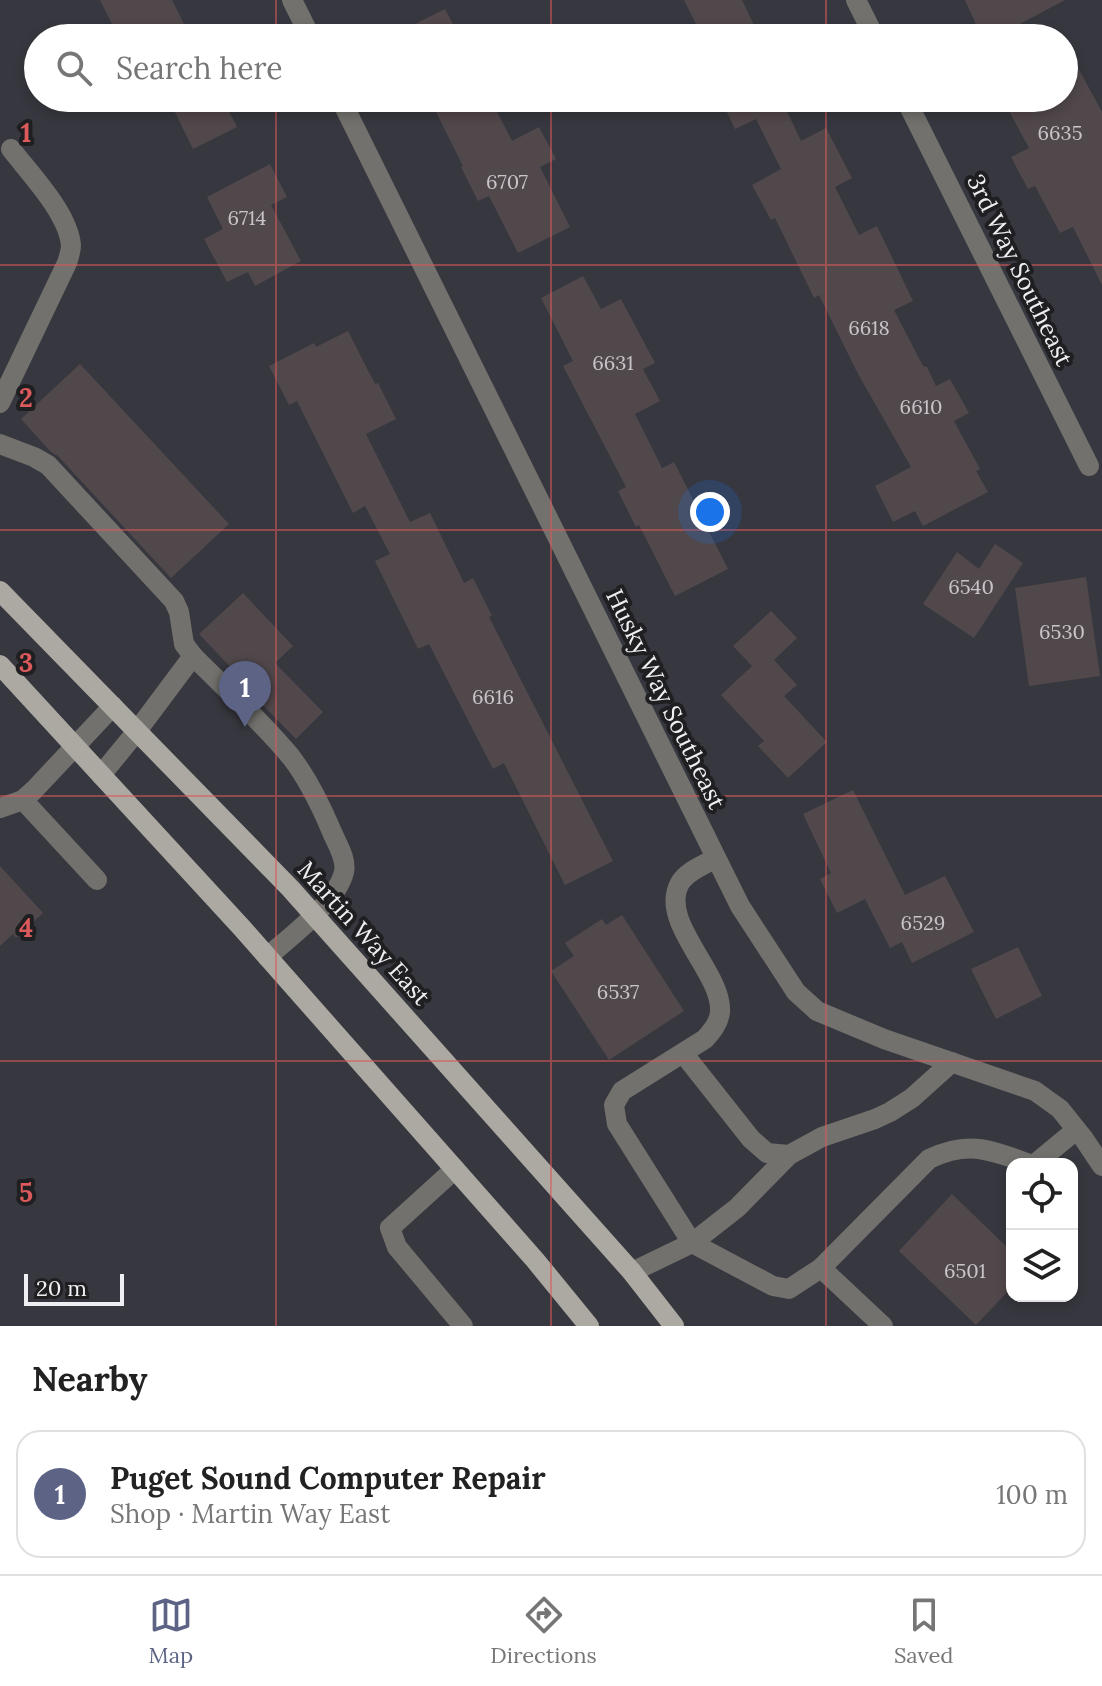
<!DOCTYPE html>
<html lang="en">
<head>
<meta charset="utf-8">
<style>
  :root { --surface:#fff; --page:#f2f2f2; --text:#222; --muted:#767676; --line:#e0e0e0; --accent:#5c6385 }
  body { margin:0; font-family:Lora,serif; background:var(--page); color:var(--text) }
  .controls { position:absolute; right:24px; bottom:24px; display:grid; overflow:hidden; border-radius:16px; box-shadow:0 4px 12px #0003 }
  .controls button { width:72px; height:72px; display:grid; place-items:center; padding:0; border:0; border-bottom:2px solid var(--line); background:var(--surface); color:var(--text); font:40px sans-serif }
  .scale { position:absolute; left:24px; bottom:20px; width:100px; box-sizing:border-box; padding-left:8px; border:4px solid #efeef3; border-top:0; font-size:22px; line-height:28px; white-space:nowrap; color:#efeef3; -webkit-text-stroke:6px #1f1f22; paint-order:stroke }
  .you { position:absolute; left:710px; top:512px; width:28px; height:28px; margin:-20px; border:6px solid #fff; border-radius:50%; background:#1a73e8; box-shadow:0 0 0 12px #1a73e833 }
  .badge { display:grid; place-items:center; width:52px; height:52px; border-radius:50%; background:var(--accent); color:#fff; font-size:26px; font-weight:700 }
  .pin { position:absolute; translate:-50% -66px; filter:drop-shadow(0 2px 4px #0008) }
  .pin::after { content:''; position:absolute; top:42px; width:28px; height:24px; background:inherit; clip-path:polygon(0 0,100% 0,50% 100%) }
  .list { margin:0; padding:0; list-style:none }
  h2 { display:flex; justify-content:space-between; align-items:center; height:104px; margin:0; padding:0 32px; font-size:34px }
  h2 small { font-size:26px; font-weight:400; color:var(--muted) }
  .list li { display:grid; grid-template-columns:52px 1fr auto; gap:24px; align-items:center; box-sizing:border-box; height:128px; margin:0 16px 16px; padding:0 16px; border:2px solid var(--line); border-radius:24px }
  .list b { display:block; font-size:30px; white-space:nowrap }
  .list p { margin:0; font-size:26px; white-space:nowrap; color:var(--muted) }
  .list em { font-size:26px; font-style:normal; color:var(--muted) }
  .icon { flex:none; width:44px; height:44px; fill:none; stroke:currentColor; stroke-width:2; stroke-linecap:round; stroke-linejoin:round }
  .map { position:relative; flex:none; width:1102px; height:1326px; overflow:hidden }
  .search { position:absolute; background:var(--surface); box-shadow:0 4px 12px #0003; left:24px; right:24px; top:24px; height:88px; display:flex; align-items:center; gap:20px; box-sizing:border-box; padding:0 28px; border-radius:44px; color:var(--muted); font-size:30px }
  .sheet { height:248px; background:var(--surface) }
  nav { display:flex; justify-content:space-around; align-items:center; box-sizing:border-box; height:112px; border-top:2px solid var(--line); background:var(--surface); font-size:22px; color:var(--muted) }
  nav a { display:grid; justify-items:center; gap:4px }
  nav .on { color:var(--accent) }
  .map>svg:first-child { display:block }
</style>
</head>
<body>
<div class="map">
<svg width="1102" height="1326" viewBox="0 0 1102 1326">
  <rect width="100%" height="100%" fill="#37373f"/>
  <g fill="#51484b">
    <path d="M 100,0 L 172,0 L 191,38 L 119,38 Z"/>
    <path d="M 684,0 L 742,0 L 760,38 L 703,38 Z"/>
    <path d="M 965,0 L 1065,0 L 1018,25 L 1024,38 L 982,38 Z"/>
    <path d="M 445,9 L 460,38 L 387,38 Z"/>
    <path d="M 1064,42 L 1102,112 L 1102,285 L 1073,227 L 1060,233 L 1035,186 L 1028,189 L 1011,157 L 1029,148 L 1002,98 L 1064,98 Z"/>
    <path d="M 168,98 L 222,98 L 237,127 L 193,149 Z"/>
    <path d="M 429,98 L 490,98 L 512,141 L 539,127 L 556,159 L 540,167 L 570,227 L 518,253 L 489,196 L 478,201 L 461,167 L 463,166 Z"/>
    <path d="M 720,98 L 799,98 L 784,105 L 801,141 L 826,128 L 852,178 L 835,187 L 859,235 L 877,226 L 913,301 L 894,310 L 923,366 L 927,367 L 936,386 L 950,379 L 969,413 L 954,421 L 980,469 L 976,471 L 988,492 L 923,526 L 915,511 L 893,522 L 875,486 L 911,467 L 857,372 L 819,295 L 814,298 L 775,218 L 771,220 L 752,185 L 781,169 L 756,119 L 735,129 Z"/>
    <path d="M 270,164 L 287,197 L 271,205 L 301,261 L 255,286 L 248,272 L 227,282 L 204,239 L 223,229 L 207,197 Z"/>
    <path d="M 583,276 L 601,309 L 621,299 L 655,363 L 643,369 L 660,401 L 635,414 L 662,468 L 674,462 L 728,569 L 675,596 L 639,525 L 636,527 L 618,491 L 626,487 L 563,366 L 573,361 L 541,298 Z"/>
    <path d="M 348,331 L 375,384 L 378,383 L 396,419 L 366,434 L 410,522 L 430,513 L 464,583 L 473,578 L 492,616 L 489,617 L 613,861 L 565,885 L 504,763 L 493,769 L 429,644 L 418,649 L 375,561 L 390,554 L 365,506 L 353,513 L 297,401 L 289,405 L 269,366 L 314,343 L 316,347 Z"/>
    <path d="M 80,364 L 229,524 L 171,578 L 58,456 L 51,452 L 21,419 Z"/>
    <path d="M 995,544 L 1023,563 L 974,638 L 923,604 L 957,552 L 979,569 Z"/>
    <path d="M 1086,577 L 1100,676 L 1029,686 L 1015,588 Z"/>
    <path d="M 243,593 L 293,646 L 275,663 L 323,712 L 296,739 L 252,694 L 254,692 L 199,634 Z"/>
    <path d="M 771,611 L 797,638 L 774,660 L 797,685 L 784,696 L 827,742 L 788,778 L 758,746 L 764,741 L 721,695 L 752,666 L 733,646 Z"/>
    <path d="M 853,790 L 905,895 L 945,876 L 974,932 L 912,963 L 902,942 L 890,948 L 865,899 L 837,913 L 820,879 L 831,873 L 803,814 Z"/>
    <path d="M 0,866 L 43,913 L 16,938 L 13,934 L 0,946 Z"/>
    <path d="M 622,915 L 684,1011 L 609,1060 L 551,971 L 574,956 L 565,943 L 602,919 L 606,925 Z"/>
    <path d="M 1018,947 L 1042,996 L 996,1019 L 971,969 Z"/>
    <path d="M 952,1194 L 1012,1252 L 1012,1287 L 976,1325 L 899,1251 Z"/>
  </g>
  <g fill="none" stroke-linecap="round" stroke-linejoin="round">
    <g stroke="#72716d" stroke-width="20">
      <path d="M 292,0 L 311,38"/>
      <path d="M 856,0 L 875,38"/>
      <path d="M 340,98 L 740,906 L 796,992 L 817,1011 L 884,1039 L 1035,1091 L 1060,1109 L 1084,1139 L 1102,1166"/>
      <path d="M 905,98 L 1089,466"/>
      <path d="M 0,403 L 67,263 C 69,257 71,251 71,245 C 68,213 31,175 11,149"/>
      <path d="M 0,444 L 34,457 L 48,465 L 174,601 L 179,612 L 184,644 L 193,656 L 137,731 L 101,775"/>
      <path d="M 193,656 C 226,689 261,721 291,757 C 308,779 321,806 332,832 C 337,844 347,859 344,872 C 337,902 290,937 267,957"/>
      <path d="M 23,800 L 97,880"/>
      <path d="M 0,808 L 23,800 L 34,790 L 113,706"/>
      <path d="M 716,858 C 704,865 687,871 680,883 C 658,922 723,973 720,1012 C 719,1023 712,1031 705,1039 L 622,1091 L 614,1105 L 617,1124 L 692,1243 L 738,1207 L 789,1155"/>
      <path d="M 683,1053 L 751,1139 L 767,1153 L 789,1155 L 822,1137 L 875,1119 L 890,1112 L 912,1098 L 952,1062"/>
      <path d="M 1035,1164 L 1076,1130"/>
      <path d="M 455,1169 L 390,1228 L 397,1247 L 463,1326"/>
      <path d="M 821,1268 L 883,1326"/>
      <path d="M 632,1272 L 692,1243 L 773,1286 L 789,1289 L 821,1268 L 929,1159 C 969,1140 990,1150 1030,1164"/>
    </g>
    <g stroke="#aba9a1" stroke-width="20">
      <path d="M 0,591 L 290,888 L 632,1272 L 674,1326"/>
      <path d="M 0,665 L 242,928 L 535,1260 L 589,1326"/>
    </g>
  </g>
  <path fill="none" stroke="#dc5a5b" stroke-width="2" stroke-opacity="0.55" d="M 276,0 L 276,38M 551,0 L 551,38M 826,0 L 826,38M 276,98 L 276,1326M 551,98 L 551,1326M 826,98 L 826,1326M 0,265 L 1102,265M 0,530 L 1102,530M 0,796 L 1102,796M 0,1061 L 1102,1061"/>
  <g text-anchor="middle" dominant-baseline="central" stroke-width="8" stroke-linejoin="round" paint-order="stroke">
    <g font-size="20" fill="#c8c4c9">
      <text x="1060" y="132">6635</text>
      <text x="507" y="181">6707</text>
      <text x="247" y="217">6714</text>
      <text x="869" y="327">6618</text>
      <text x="613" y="362">6631</text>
      <text x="921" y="406">6610</text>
      <text x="971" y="586">6540</text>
      <text x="1062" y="631">6530</text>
      <text x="493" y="696">6616</text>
      <text x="923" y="922">6529</text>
      <text x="618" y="991">6537</text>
      <text x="965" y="1270">6501</text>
    </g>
    <g font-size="24" fill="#efeef3" stroke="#1f1f22">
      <text transform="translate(1020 270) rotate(64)">3rd Way Southeast</text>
      <text transform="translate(666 699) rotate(64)">Husky Way Southeast</text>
      <text transform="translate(364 933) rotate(48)">Martin Way East</text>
    </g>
  </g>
  <g font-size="26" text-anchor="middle" font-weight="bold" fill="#dc5a5b" stroke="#1f1f22" stroke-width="8" stroke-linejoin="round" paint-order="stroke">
    <text x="26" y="142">1</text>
    <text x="26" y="407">2</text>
    <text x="26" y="672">3</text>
    <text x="26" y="937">4</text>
    <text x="26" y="1202">5</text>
  </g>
</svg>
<div class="controls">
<button><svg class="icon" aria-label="locate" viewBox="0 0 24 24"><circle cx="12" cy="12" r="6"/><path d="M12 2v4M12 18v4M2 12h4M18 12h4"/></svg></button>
<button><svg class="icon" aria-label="layers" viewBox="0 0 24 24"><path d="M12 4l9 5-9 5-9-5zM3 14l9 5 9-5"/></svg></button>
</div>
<div class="scale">20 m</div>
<div class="you"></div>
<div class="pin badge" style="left:245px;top:727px">1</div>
<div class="search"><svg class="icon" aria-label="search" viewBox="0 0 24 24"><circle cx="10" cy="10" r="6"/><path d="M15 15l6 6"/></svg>Search here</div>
</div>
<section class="sheet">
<h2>Nearby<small></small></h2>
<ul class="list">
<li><span class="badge">1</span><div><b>Puget Sound Computer Repair</b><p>Shop · Martin Way East</p></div><em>100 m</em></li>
</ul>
</section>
<nav>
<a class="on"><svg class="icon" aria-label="map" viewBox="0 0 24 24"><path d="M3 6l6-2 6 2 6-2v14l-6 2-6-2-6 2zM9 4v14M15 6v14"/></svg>Map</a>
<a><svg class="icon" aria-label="directions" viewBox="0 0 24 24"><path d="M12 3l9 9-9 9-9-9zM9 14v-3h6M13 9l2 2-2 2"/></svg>Directions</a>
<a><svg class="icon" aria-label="saved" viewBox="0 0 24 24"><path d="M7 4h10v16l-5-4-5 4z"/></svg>Saved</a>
</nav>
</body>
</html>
